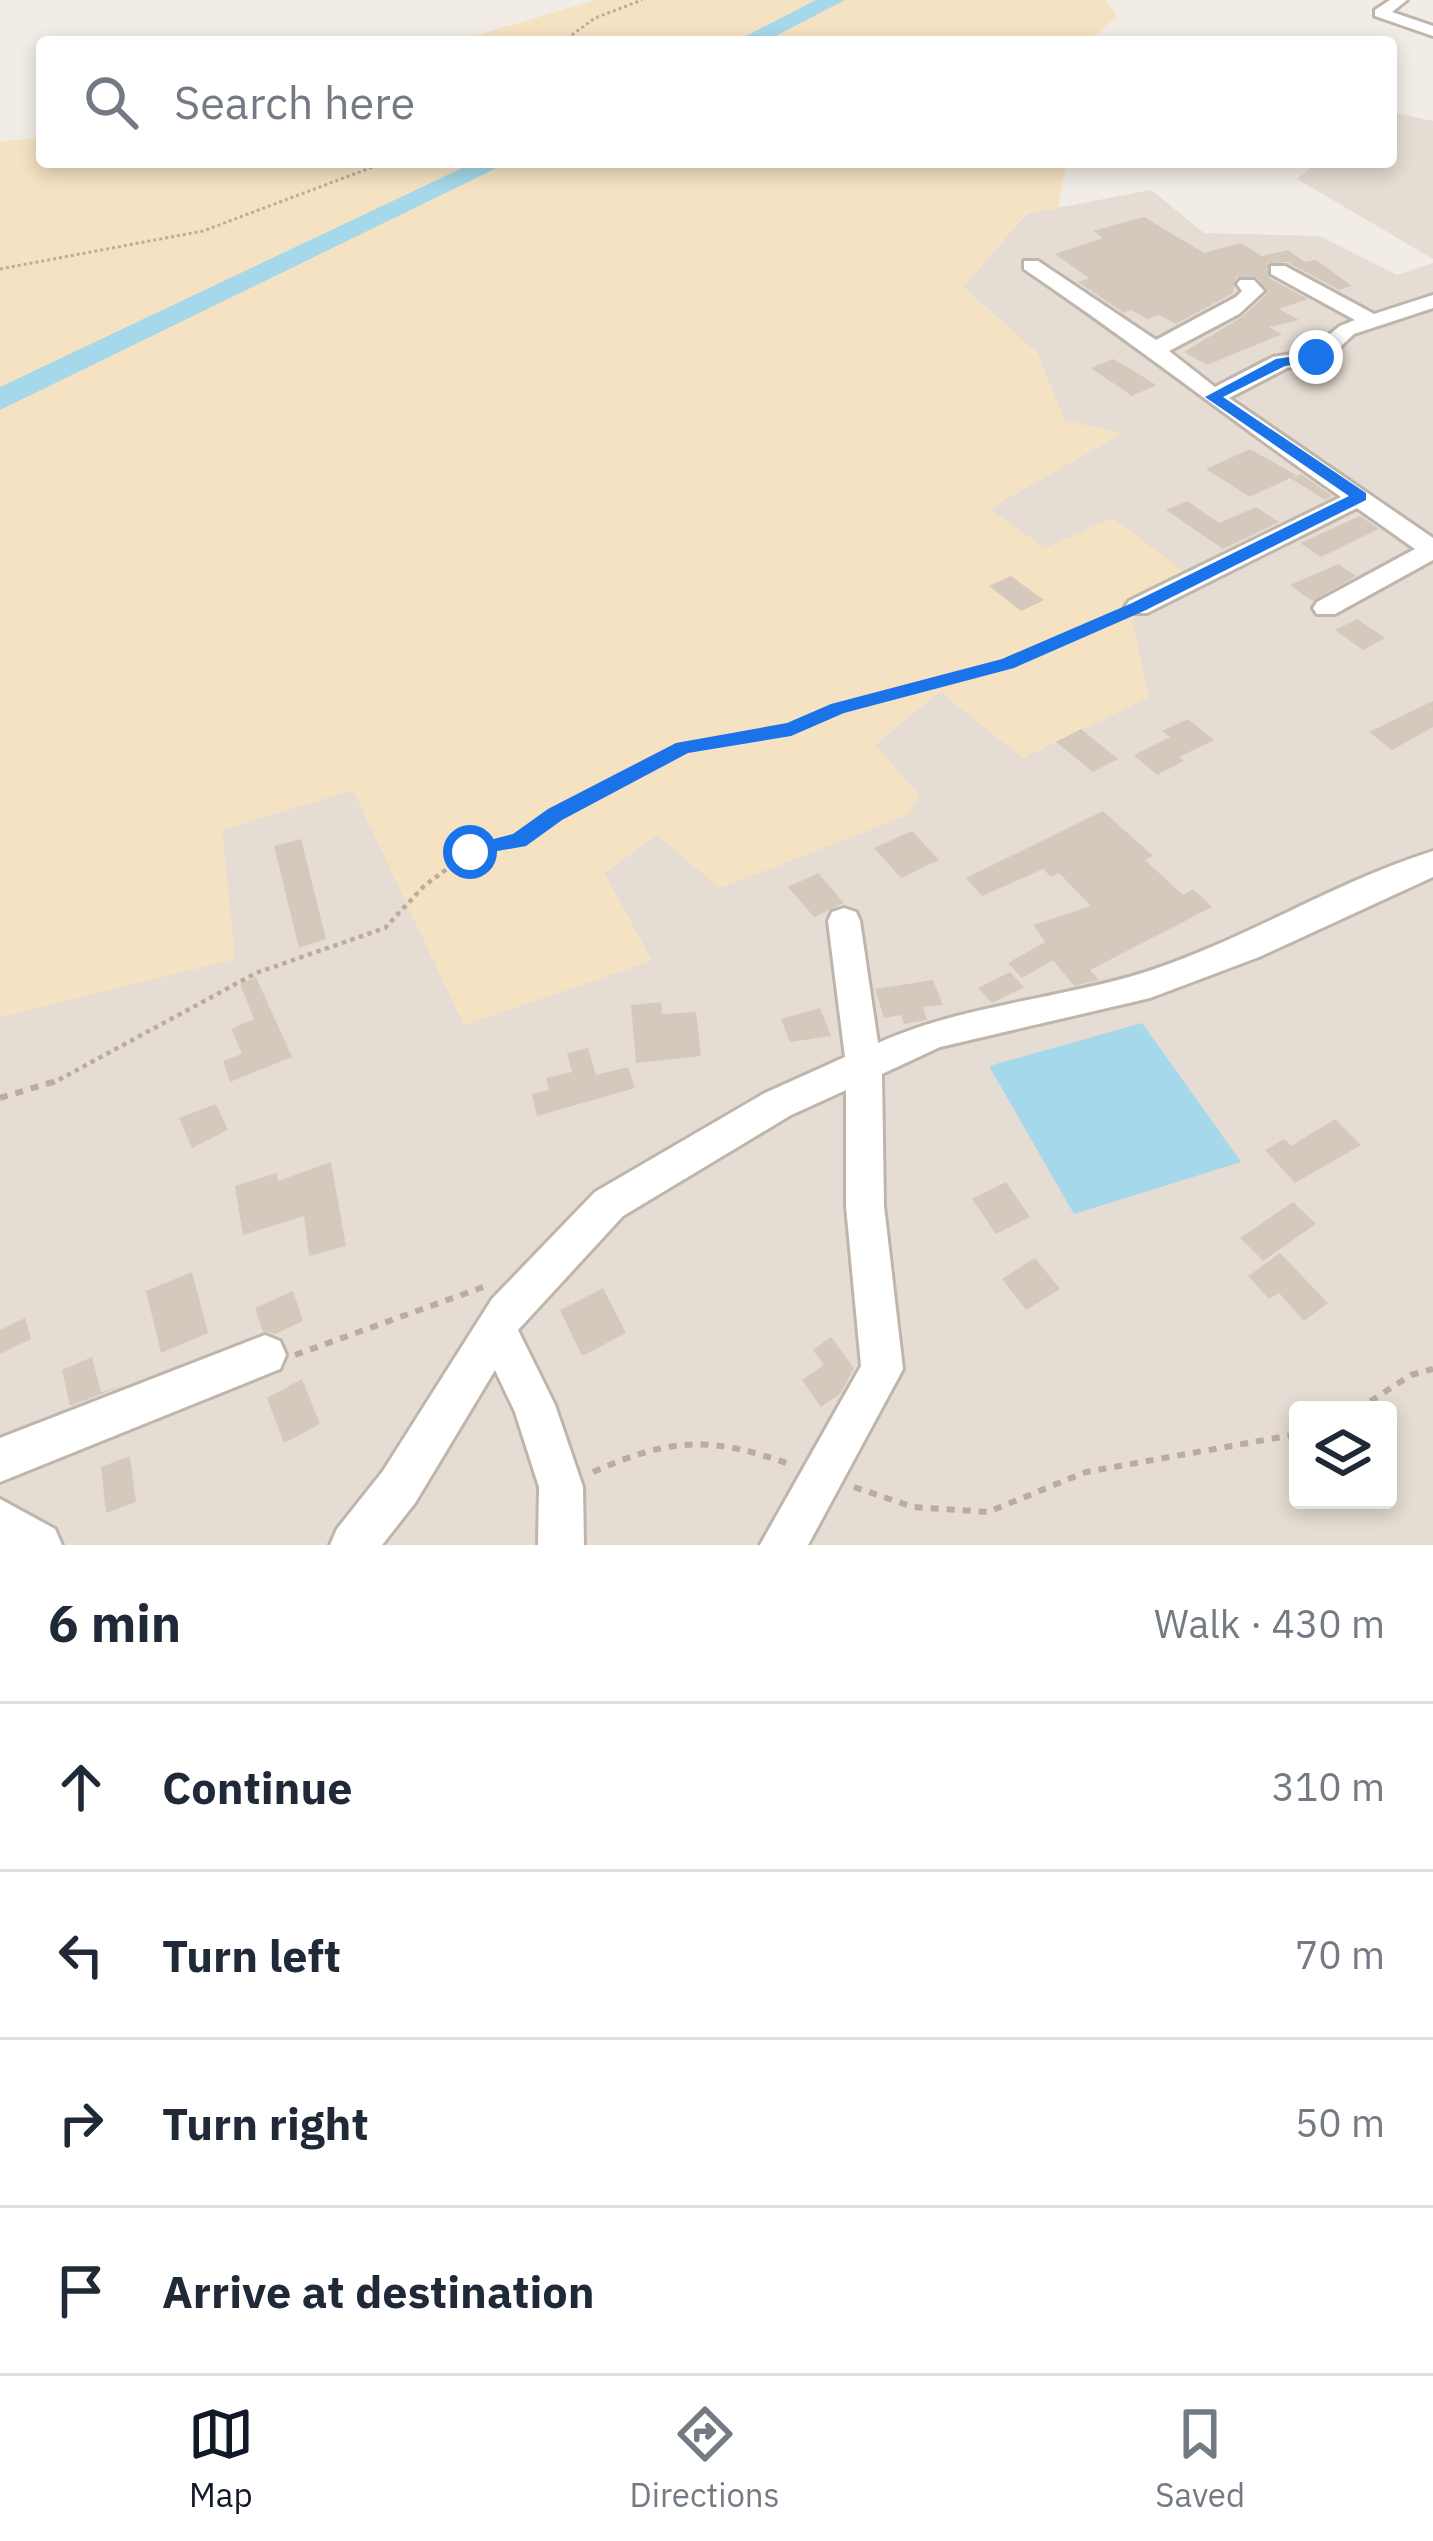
<!DOCTYPE html>
<html lang="en">
<head>
<meta charset="utf-8">
<style>
  :root { --surface:#fff; --page:#f6f6f7; --text:#1f2937; --muted:#747a83; --line:#e0e1e3; --accent:#111827 }
  body { margin:0; font-family:"IBM Plex Sans",sans-serif; background:var(--page); color:var(--text) }
  .controls { position:absolute; right:36px; bottom:36px; display:grid; overflow:hidden; border-radius:12px; box-shadow:0 6px 18px #0003 }
  .controls button { width:108px; height:108px; display:grid; place-items:center; padding:0; border:0; border-bottom:3px solid var(--line); background:var(--surface); color:var(--text); font:60px sans-serif }
  .stop { position:absolute; width:36px; height:36px; margin:-27px; border:9px solid #1a73e8; border-radius:50%; background:#fff }
  .stop.end { background:#1a73e8; border-color:#fff; box-shadow:0 3px 12px #0008 }
  .list { margin:0; padding:0; list-style:none }
  h2 { display:flex; justify-content:space-between; align-items:center; height:156px; margin:0; padding:0 48px; font-size:51px }
  h2 small { font-size:39px; font-weight:400; color:var(--muted) }
  .list li { display:grid; grid-template-columns:78px 1fr auto; gap:36px; align-items:center; box-sizing:border-box; height:168px; padding:0 48px; border-top:3px solid var(--line) }
  .list b { display:block; font-size:45px; white-space:nowrap }
  .list em { font-size:39px; font-style:normal; color:var(--muted) }
  .icon { flex:none; width:66px; height:66px; fill:none; stroke:currentColor; stroke-width:2; stroke-linecap:round; stroke-linejoin:round }
  .map { position:relative; flex:none; width:1433px; height:1545px; overflow:hidden }
  .search { position:absolute; background:var(--surface); box-shadow:0 6px 18px #0003; left:36px; right:36px; top:36px; height:132px; display:flex; align-items:center; gap:30px; box-sizing:border-box; padding:0 42px; border-radius:12px; color:var(--muted); font-size:45px }
  .sheet { height:828px; background:var(--surface) }
  nav { display:flex; justify-content:space-around; align-items:center; box-sizing:border-box; height:168px; border-top:3px solid var(--line); background:var(--surface); font-size:33px; color:var(--muted) }
  nav a { display:grid; justify-items:center; gap:6px }
  nav .on { color:var(--accent) }
  .map>svg:first-child { display:block }
</style>
</head>
<body>
<div class="map">
<svg width="1433" height="1545" viewBox="0 0 1433 1545">
  <rect width="100%" height="100%" fill="#f1ece5"/>
  <g fill="#e5ddd3" fill-rule="evenodd">
    <path d="M 1391,112 L 1433,121 L 1433,259 L 1297,179 L 1318,162 L 1391,162 Z"/>
    <path d="M 1151,190 L 1204,233 L 1320,236 L 1397,275 L 1433,263 L 1433,1545 L 0,1545 L 0,1017 L 234,959 L 222,830 L 353,789 L 464,1025 L 651,960 L 604,873 L 658,834 L 919,796 L 875,745 L 940,691 L 1131,620 L 1182,571 L 1045,548 L 988,509 L 1121,434 L 1065,421 L 1037,353 L 963,287 L 1026,214 ZM 1298,1410 L 1388,1410 L 1388,1500 L 1298,1500 Z"/>
  </g>
  <g fill="#f4e2c2">
    <path d="M 596,0 L 1106,0 L 1117,17 L 1087,42 L 390,42 L 457,41 Z"/>
    <path d="M 42,138 L 42,162 L 1067,162 L 1058,208 L 1025,214 L 963,288 L 1037,353 L 1065,421 L 1122,433 L 989,509 L 1045,548 L 1113,518 L 1182,570 L 1132,620 L 1149,697 L 1023,758 L 939,691 L 875,745 L 919,796 L 908,815 L 720,888 L 657,835 L 604,873 L 651,961 L 464,1025 L 353,790 L 222,830 L 235,959 L 0,1017 L 0,141 Z"/>
  </g>
  <path fill="#a5d8ea" d="M 1142,1023 L 1241,1162 L 1074,1214 L 989,1066 Z"/>
  <g fill="none" stroke-linecap="round" stroke-linejoin="round">
    <g fill="#a5d8ea" fill-rule="evenodd">
      <path d="M 816,0 L 845,0 L 764,42 L 734,42 Z"/>
      <path d="M 475,162 L 509,162 L 0,410 L 0,387 Z"/>
    </g>
  </g>
  <g fill="#d5c9be">
    <path d="M 1144,217 L 1204,253 L 1241,243 L 1262,256 L 1288,250 L 1305,262 L 1316,260 L 1352,286 L 1339,290 L 1287,262 L 1268,263 L 1269,278 L 1308,299 L 1279,309 L 1299,320 L 1269,327 L 1282,334 L 1207,365 L 1184,352 L 1242,317 L 1267,294 L 1257,277 L 1236,277 L 1233,293 L 1176,324 L 1159,315 L 1148,319 L 1131,310 L 1124,313 L 1078,282 L 1089,278 L 1055,254 L 1103,238 L 1093,231 Z"/>
    <path d="M 1113,359 L 1134,371 L 1156,385 L 1132,396 L 1091,368 Z"/>
    <path d="M 1250,449 L 1296,475 L 1291,478 L 1301,474 L 1332,496 L 1325,500 L 1290,478 L 1250,497 L 1206,469 Z"/>
    <path d="M 1187,501 L 1219,523 L 1256,507 L 1279,522 L 1223,549 L 1166,510 Z"/>
    <path d="M 1360,516 L 1379,529 L 1321,557 L 1300,543 Z"/>
    <path d="M 1338,564 L 1356,576 L 1312,601 L 1290,585 Z"/>
    <path d="M 1011,576 L 1044,600 L 1021,611 L 989,586 Z"/>
    <path d="M 1357,619 L 1385,638 L 1363,650 L 1335,630 Z"/>
    <path d="M 1433,701 L 1433,727 L 1392,750 L 1369,732 Z"/>
    <path d="M 1188,719 L 1214,740 L 1179,757 L 1184,761 L 1157,775 L 1134,755 L 1170,737 L 1162,731 Z"/>
    <path d="M 1081,729 L 1118,759 L 1093,772 L 1056,742 Z"/>
    <path d="M 1103,811 L 1153,856 L 1145,860 L 1183,895 L 1193,889 L 1212,907 L 1090,970 L 1099,980 L 1074,986 L 1053,960 L 1022,978 L 1008,963 L 1045,942 L 1033,925 L 1091,906 L 1059,873 L 1051,877 L 1043,869 L 982,896 L 966,878 Z"/>
    <path d="M 912,831 L 939,860 L 901,878 L 874,848 Z"/>
    <path d="M 301,839 L 326,939 L 299,948 L 274,846 Z"/>
    <path d="M 818,873 L 844,903 L 814,917 L 788,887 Z"/>
    <path d="M 1010,972 L 1024,987 L 992,1003 L 978,988 Z"/>
    <path d="M 256,977 L 292,1057 L 230,1082 L 223,1061 L 242,1054 L 231,1029 L 254,1019 L 240,984 Z"/>
    <path d="M 933,980 L 943,1005 L 923,1007 L 927,1020 L 904,1024 L 901,1015 L 884,1018 L 875,989 Z"/>
    <path d="M 661,1002 L 662,1014 L 696,1012 L 701,1056 L 636,1063 L 631,1005 Z"/>
    <path d="M 820,1008 L 831,1036 L 790,1042 L 781,1019 Z"/>
    <path d="M 588,1048 L 596,1075 L 628,1067 L 635,1088 L 537,1116 L 532,1094 L 549,1090 L 546,1078 L 572,1072 L 567,1053 Z"/>
    <path d="M 216,1104 L 228,1130 L 192,1148 L 179,1118 Z"/>
    <path d="M 1335,1119 L 1361,1145 L 1295,1183 L 1265,1150 L 1284,1139 L 1291,1146 Z"/>
    <path d="M 331,1162 L 346,1246 L 309,1256 L 304,1216 L 243,1235 L 235,1186 L 277,1173 L 278,1181 Z"/>
    <path d="M 1006,1182 L 1030,1217 L 996,1234 L 972,1199 Z"/>
    <path d="M 1293,1202 L 1316,1224 L 1263,1261 L 1240,1238 Z"/>
    <path d="M 1280,1253 L 1328,1303 L 1304,1321 L 1279,1293 L 1269,1299 L 1248,1276 Z"/>
    <path d="M 1035,1258 L 1060,1289 L 1026,1310 L 1002,1279 Z"/>
    <path d="M 192,1272 L 208,1333 L 161,1353 L 146,1291 Z"/>
    <path d="M 603,1288 L 626,1333 L 582,1356 L 560,1310 Z"/>
    <path d="M 293,1291 L 303,1321 L 275,1334 L 263,1331 L 255,1308 Z"/>
    <path d="M 25,1318 L 31,1339 L 0,1354 L 0,1330 Z"/>
    <path d="M 831,1337 L 854,1368 L 840,1394 L 821,1407 L 802,1380 L 824,1365 L 813,1350 Z"/>
    <path d="M 92,1357 L 101,1392 L 124,1385 L 70,1406 L 62,1370 Z"/>
    <path d="M 302,1379 L 320,1424 L 284,1443 L 267,1398 Z"/>
    <path d="M 130,1456 L 136,1502 L 106,1513 L 101,1467 Z"/>
  </g>
  <g fill="none" stroke-linecap="round" stroke-linejoin="round">
    <defs>
      <g id="minor">
        <path d="M 1390,0 L 1407,0 L 1392,12 L 1433,26 L 1433,36 L 1375,16 L 1375,10 Z"/>
        <path d="M 1024,261 L 1038,261 L 1156,340 L 1236,297 L 1242,291 L 1237,284 L 1240,280 L 1254,280 L 1264,291 L 1239,314 L 1169,351 L 1215,387 L 1273,357 L 1309,351 L 1340,326 L 1355,320 L 1271,274 L 1271,266 L 1285,266 L 1374,314 L 1433,295 L 1433,308 L 1354,334 L 1324,362 L 1287,368 L 1229,398 L 1433,538 L 1433,560 L 1335,614 L 1317,614 L 1313,608 L 1317,602 L 1415,549 L 1357,508 L 1147,613 L 1129,613 L 1125,607 L 1129,601 L 1341,497 C 1234,422 1132,342 1024,269 Z"/>
        <path d="M 1433,851 L 1433,877 L 1259,957 L 1150,998 L 940,1047 L 882,1074 L 884,1206 L 903,1369 L 808,1545 L 760,1545 L 861,1366 L 846,1206 L 846,1090 L 791,1115 L 623,1216 L 518,1330 L 555,1405 L 583,1487 L 584,1545 L 538,1545 L 539,1487 L 515,1412 L 495,1370 L 415,1503 L 382,1545 L 330,1545 L 337,1529 L 383,1471 L 492,1299 L 595,1192 L 765,1093 L 845,1057 L 828,921 L 832,912 L 844,908 L 856,912 L 860,921 L 878,1043 C 961,1006 1050,1000 1136,975 C 1239,944 1331,883 1433,851 Z"/>
        <path d="M 265,1335 L 280,1341 L 286,1355 L 280,1369 L 0,1482 L 0,1438 Z"/>
        <path d="M 0,1499 L 55,1529 L 62,1545 L 0,1545 Z"/>
      </g>
    </defs>
    <use href="#minor" stroke="#bfb5ab" stroke-width="6"/>
    <g stroke="#bdac9b" stroke-width="3" stroke-dasharray="3 3" stroke-linecap="butt">
      <path d="M 562,42 L 595,18 L 642,0"/>
      <path d="M 0,269 L 203,231 L 386,162"/>
    </g>
    <path stroke="#bdac9b" stroke-width="4.5" stroke-dasharray="4.5 4.5" stroke-linecap="butt" d="M 51,1084 L 256,973 L 385,928 L 424,886 L 470,852 L 519,841 L 555,815 L 683,747 L 791,729 L 838,708 L 1008,664 L 1119,615"/>
    <g stroke="#bdac9b" stroke-width="6" stroke-dasharray="8 8" stroke-linecap="butt">
      <path d="M 0,1098 L 56,1081"/>
      <path d="M 295,1355 L 486,1286"/>
      <path d="M 1357,1410 L 1411,1375 L 1433,1369"/>
      <path d="M 593,1472 C 672,1437 711,1436 792,1465"/>
      <path d="M 854,1487 L 913,1507 L 988,1512 L 1086,1472 L 1298,1434"/>
    </g>
    <use href="#minor" fill="#fff" fill-rule="evenodd"/>
  </g>
  <path fill="#1a73e8" d="M 1316,353 L 1321,360 L 1285,366 L 1223,397 L 1366,493 L 1366,500 L 1144,611 L 1014,668 L 844,713 L 791,736 L 688,753 L 562,820 L 526,846 L 463,857 L 463,847 L 513,834 L 548,809 L 676,743 L 787,723 L 831,704 L 1002,659 L 1132,603 L 1349,496 L 1205,397 L 1276,359 Z"/>
</svg>
<div class="controls">
<button><svg class="icon" aria-label="layers" viewBox="0 0 24 24"><path d="M12 4l9 5-9 5-9-5zM3 14l9 5 9-5"/></svg></button>
</div>
<div class="stop" style="left:470px;top:852px"></div>
<div class="stop end" style="left:1316px;top:357px"></div>
<div class="search"><svg class="icon" aria-label="search" viewBox="0 0 24 24"><circle cx="10" cy="10" r="6"/><path d="M15 15l6 6"/></svg>Search here</div>
</div>
<section class="sheet">
<h2>6 min<small>Walk · 430 m</small></h2>
<ul class="list">
<li><svg class="icon" aria-label="ahead" viewBox="0 0 24 24"><path d="M12 20V5M6 11l6-6 6 6"/></svg><div><b>Continue</b></div><em>310 m</em></li>
<li><svg class="icon" aria-label="left" viewBox="0 0 24 24"><path d="M17 20v-9H6M10 6l-5 5 5 5"/></svg><div><b>Turn left</b></div><em>70 m</em></li>
<li><svg class="icon" aria-label="right" viewBox="0 0 24 24"><path d="M7 20v-9h11M14 6l5 5-5 5"/></svg><div><b>Turn right</b></div><em>50 m</em></li>
<li><svg class="icon" aria-label="arrive" viewBox="0 0 24 24"><path d="M6 21V4h12l-3 4 3 4H6"/></svg><div><b>Arrive at destination</b></div></li>
</ul>
</section>
<nav>
<a class="on"><svg class="icon" aria-label="map" viewBox="0 0 24 24"><path d="M3 6l6-2 6 2 6-2v14l-6 2-6-2-6 2zM9 4v14M15 6v14"/></svg>Map</a>
<a><svg class="icon" aria-label="directions" viewBox="0 0 24 24"><path d="M12 3l9 9-9 9-9-9zM9 14v-3h6M13 9l2 2-2 2"/></svg>Directions</a>
<a><svg class="icon" aria-label="saved" viewBox="0 0 24 24"><path d="M7 4h10v16l-5-4-5 4z"/></svg>Saved</a>
</nav>
</body>
</html>
